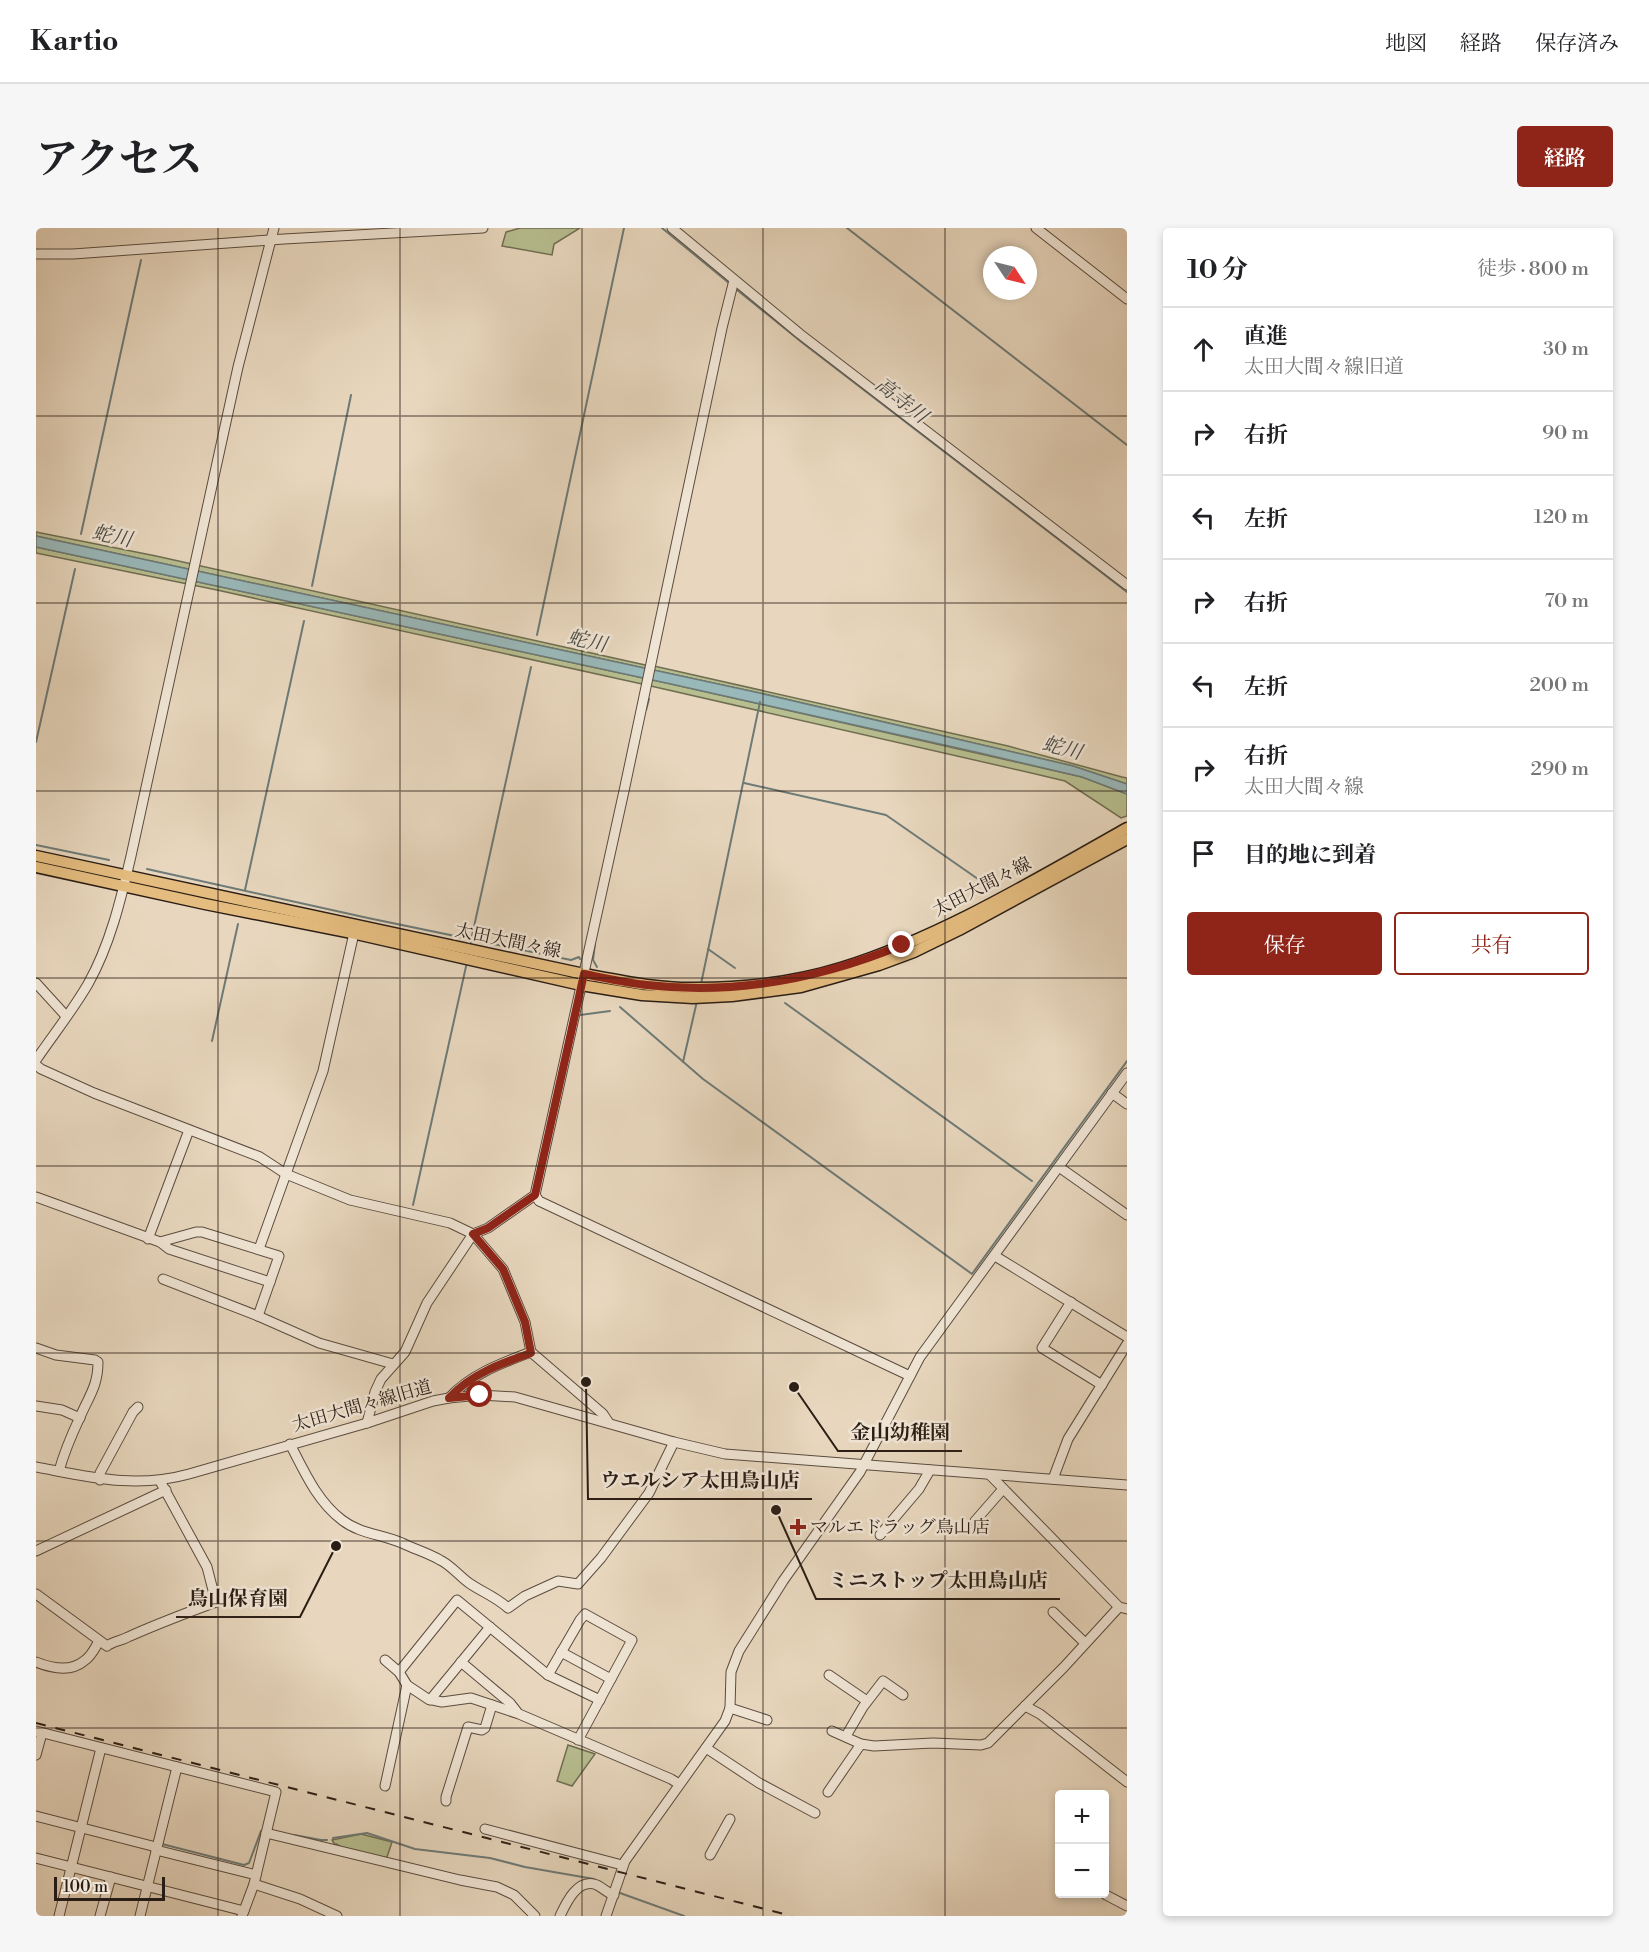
<!DOCTYPE html>
<html lang="ja">
<head>
<meta charset="utf-8">
<style>
  :root { --surface:#fff; --page:#f6f6f6; --text:#202124; --muted:#757577; --line:#e0e0e0; --accent:#8f2418 }
  body { margin:0; font-family:"Libre Bodoni","Noto Serif JP",serif; background:var(--page); color:var(--text) }
  .controls { position:absolute; right:18px; bottom:18px; display:grid; overflow:hidden; border-radius:6px; box-shadow:0 3px 9px #0003 }
  .controls button { width:54px; height:54px; display:grid; place-items:center; padding:0; border:0; border-bottom:2px solid var(--line); background:var(--surface); color:var(--text); font:30px sans-serif }
  .compass { position:absolute; left:947px; top:18px; width:54px; height:54px; border-radius:50%; background:var(--surface); box-shadow:0 3px 9px #0003; rotate:125deg }
  .scale { position:absolute; left:18px; bottom:15px; width:111px; box-sizing:border-box; padding-left:6px; border:3px solid #2a1d15; border-top:0; font-size:16px; line-height:21px; white-space:nowrap; color:#2a1d15; -webkit-text-stroke:4px #f0e5d5; paint-order:stroke }
  .stop { position:absolute; width:18px; height:18px; margin:-14px; border:4px solid #8f2418; border-radius:50%; background:#fff }
  .stop.end { background:#8f2418; border-color:#fff; box-shadow:0 2px 6px #0008 }
  .list { margin:0; padding:0; list-style:none }
  h2 { display:flex; justify-content:space-between; align-items:center; height:78px; margin:0; padding:0 24px; font-size:26px }
  h2 small { font-size:20px; font-weight:400; color:var(--muted) }
  .list li { display:grid; grid-template-columns:39px 1fr auto; gap:18px; align-items:center; box-sizing:border-box; height:84px; padding:0 24px; border-top:2px solid var(--line) }
  .list b { display:block; font-size:22px; white-space:nowrap }
  .list p { margin:0; font-size:20px; white-space:nowrap; color:var(--muted) }
  .list em { font-size:20px; font-style:normal; color:var(--muted) }
  .actions { display:flex; gap:12px; padding:18px 24px }
  .actions a { flex:1; padding:14px 0; border:2px solid var(--accent); border-radius:6px; text-align:center; font-size:21px; color:var(--accent) }
  .actions .main { background:var(--accent); color:#fff }
  .icon { flex:none; width:33px; height:33px; fill:none; stroke:currentColor; stroke-width:2; stroke-linecap:round; stroke-linejoin:round }
  .map { position:relative; flex:none; width:1091px; height:1688px; overflow:hidden; border-radius:6px }
  header { display:flex; align-items:center; gap:36px; box-sizing:border-box; height:84px; padding:0 30px; background:var(--surface); border-bottom:2px solid var(--line) }
  header strong { font-size:28px }
  nav { display:flex; gap:33px; margin-inline-start:auto; font-size:21px }
  .intro { display:flex; align-items:center; justify-content:space-between; box-sizing:border-box; height:144px; padding:0 36px }
  h1 { margin:0; font-size:42px }
  .button { padding:15px 27px; border-radius:6px; background:var(--accent); color:#fff; font-size:21px; font-weight:700 }
  main { display:flex; gap:36px; padding:0 36px }
  aside { flex:1; background:var(--surface); border-radius:6px; box-shadow:0 3px 9px #0003 }
  .map>svg:first-child { display:block }
</style>
</head>
<body>
<header>
<strong>Kartio</strong>
<nav><a>地図</a><a>経路</a><a>保存済み</a></nav>
</header>
<div class="intro"><h1>アクセス</h1><a class="button">経路</a></div>
<main>
<div class="map">
<svg width="1091" height="1688" viewBox="0 0 1091 1688">
  <rect width="100%" height="100%" fill="#e8d7be"/>
  <filter id="stains"><feTurbulence type="fractalNoise" baseFrequency=".00333" numOctaves="4"/><feColorMatrix values="0 0 0 0 .2 0 0 0 0 .09 0 0 0 0 .02 0 0 0 .5 -.17"/></filter>
  <radialGradient id="worn" r=".72"><stop offset=".6" stop-color="#630" stop-opacity="0"/><stop offset="1" stop-color="#630" stop-opacity=".3"/></radialGradient>
  <g fill="#b7be90" stroke="#706e52" stroke-width="1.5">
    <path d="M 484,0 L 544,0 L 518,16 L 516,27 L 466,18 L 470,4 Z"/>
    <path d="M 0,304 L 120,328 L 609,437 L 610,439 L 618,438 L 972,518 L 1086,549 L 1091,550 L 1091,556 L 1037,538 L 719,464 L 0,308 Z"/>
    <path d="M 0,319 L 635,456 L 1046,549 L 1091,566 L 1091,588 L 1085,590 L 1029,553 L 991,544 L 606,456 L 181,362 L 0,325 Z"/>
    <path d="M 532,1517 L 559,1526 L 536,1558 L 521,1553 Z"/>
    <path d="M 325,1606 L 356,1614 L 350,1632 L 303,1620 L 304,1618 L 300,1616 L 299,1617 L 296,1612 Z"/>
  </g>
  <path fill="#99b8b9" stroke="#6d7a77" stroke-width="1.5" d="M 0,308 L 719,464 L 1037,538 L 1091,556 L 1091,566 L 1046,549 L 944,525 L 635,456 L 0,319 Z"/>
  <g fill="none" stroke-linecap="round" stroke-linejoin="round">
    <g stroke="#6d7a77" stroke-width="2">
      <path d="M 626,0 L 693,55"/>
      <path d="M 811,0 L 1091,217"/>
      <path d="M 700,61 L 768,116 L 1091,364"/>
      <path d="M 45,306 L 105,32"/>
      <path d="M 276,358 L 315,167"/>
      <path d="M 501,407 L 588,0"/>
      <path d="M 610,482 L 613,471"/>
      <path d="M 0,514 L 39,341"/>
      <path d="M 708,555 L 850,587 L 952,658"/>
      <path d="M 0,617 L 73,632"/>
      <path d="M 111,641 L 332,690 L 535,732 L 543,729 L 544,731"/>
      <path d="M 209,662 L 268,393"/>
      <path d="M 559,716 L 557,732 L 561,739"/>
      <path d="M 434,717 L 495,439"/>
      <path d="M 672,721 L 699,740"/>
      <path d="M 665,756 L 724,474"/>
      <path d="M 749,775 L 996,953"/>
      <path d="M 584,779 L 667,851 L 936,1046 L 1091,833"/>
      <path d="M 544,787 L 574,783"/>
      <path d="M 176,813 L 202,696"/>
      <path d="M 647,834 L 661,773"/>
      <path d="M 377,977 L 431,734"/>
      <path d="M 258,1607 L 285,1612 L 291,1612"/>
      <path d="M 297,1610 L 331,1605 L 379,1621 L 454,1630 L 489,1639 L 558,1651 L 574,1660"/>
      <path d="M 126,1616 L 208,1637 L 213,1635 L 225,1603 L 228,1602"/>
      <path d="M 584,1665 L 648,1688"/>
    </g>
    <defs>
      <g id="minor">
        <path d="M 636,0 L 764,106 L 1091,357"/>
        <path d="M 1000,0 L 1091,71"/>
        <path d="M 0,26 L 37,26 L 248,11 L 447,0"/>
        <path d="M 0,755 L 30,788"/>
        <path d="M 0,832 C 17,807 37,782 52,756 C 74,717 85,671 95,628 L 202,139 L 238,0"/>
        <path d="M 0,837 L 5,841 L 58,865 L 224,929 L 250,946 L 314,972 L 414,995 L 437,1006 L 467,1041 L 489,1094 L 495,1124 L 567,1186 L 573,1195"/>
        <path d="M 1076,865 L 1091,876"/>
        <path d="M 1023,939 L 1091,987"/>
        <path d="M 499,967 L 503,973 L 874,1148"/>
        <path d="M 0,969 L 124,1014 L 133,1021 L 234,1054"/>
        <path d="M 112,1011 L 153,902"/>
        <path d="M 124,1014 L 160,1004 L 166,1004 L 243,1028 L 222,1088"/>
        <path d="M 223,1021 L 287,843 L 318,705"/>
        <path d="M 959,1028 L 1091,1109"/>
        <path d="M 127,1051 L 222,1088 L 283,1115 L 357,1136"/>
        <path d="M 1035,1074 L 1006,1120 L 1066,1157"/>
        <path d="M 0,1120 L 20,1127 L 59,1132 L 62,1134 C 62,1158 53,1168 44,1189 C 36,1206 28,1225 23,1243"/>
        <path d="M 413,1170 C 435,1146 466,1135 495,1124"/>
        <path d="M 0,1178 L 26,1182 L 44,1190"/>
        <path d="M 331,1195 L 339,1164 L 345,1151 L 369,1124 L 391,1075 L 437,1006 L 452,1000 L 499,967 L 588,563 L 686,100 L 698,52"/>
        <path d="M 254,1216 C 268,1243 281,1273 306,1292 C 324,1306 345,1306 366,1315 C 378,1321 392,1325 404,1332 C 415,1337 423,1348 433,1355 C 446,1364 460,1369 472,1380 L 489,1368 L 522,1353 L 542,1356 L 565,1330 L 613,1265 L 638,1214"/>
        <path d="M 0,1239 C 54,1249 99,1261 153,1246 L 331,1195 L 397,1173 L 413,1170 L 444,1167 L 479,1169 L 638,1214 L 689,1226 L 1091,1257"/>
        <path d="M 954,1247 L 1083,1379 L 1091,1381"/>
        <path d="M 1017,1251 L 1032,1211 L 1091,1116"/>
        <path d="M 64,1252 L 64,1245 L 97,1184 L 102,1179"/>
        <path d="M 939,1293 L 967,1261"/>
        <path d="M 844,1307 L 883,1261 L 894,1242"/>
        <path d="M 0,1323 L 130,1262"/>
        <path d="M 0,1366 L 71,1418 C 77,1413 85,1413 92,1409 C 121,1396 150,1385 180,1374 L 171,1339 L 124,1253"/>
        <path d="M 1017,1384 L 1049,1415"/>
        <path d="M 525,1424 L 575,1451"/>
        <path d="M 349,1432 L 363,1444 L 371,1457 L 392,1471 L 406,1474 L 435,1470 L 483,1486 L 635,1551 L 643,1556"/>
        <path d="M 0,1434 C 15,1440 35,1444 48,1433 C 55,1429 59,1420 63,1413"/>
        <path d="M 425,1434 L 474,1475 L 481,1484"/>
        <path d="M 363,1444 L 421,1372 L 512,1447 L 564,1472"/>
        <path d="M 512,1447 L 544,1392 L 549,1386 L 596,1412 L 542,1512"/>
        <path d="M 793,1447 L 831,1473"/>
        <path d="M 394,1472 L 454,1399"/>
        <path d="M 989,1478 L 1004,1486 L 1091,1554"/>
        <path d="M 694,1480 L 731,1492"/>
        <path d="M 0,1503 L 240,1564 L 218,1656 L 206,1688"/>
        <path d="M 796,1503 L 825,1516 L 838,1518 L 897,1515 L 945,1517 L 952,1515 L 1028,1439 L 1083,1379"/>
        <path d="M 810,1508 L 827,1479 L 847,1453 L 867,1467"/>
        <path d="M 670,1520 L 723,1555 L 779,1585"/>
        <path d="M 0,1527 L 6,1505"/>
        <path d="M 349,1558 L 371,1457"/>
        <path d="M 792,1564 L 825,1516"/>
        <path d="M 410,1573 L 410,1569 L 432,1499 L 446,1502 L 449,1500 L 456,1477"/>
        <path d="M 0,1588 L 120,1619"/>
        <path d="M 449,1601 L 586,1637"/>
        <path d="M 230,1605 L 424,1652 L 461,1659 L 478,1667 L 499,1688"/>
        <path d="M 120,1622 L 220,1647"/>
        <path d="M 674,1627 L 694,1591"/>
        <path d="M 0,1630 L 208,1683"/>
        <path d="M 218,1656 L 264,1671 L 301,1688"/>
        <path d="M 1070,1667 L 1091,1678"/>
        <path d="M 23,1688 L 65,1520"/>
        <path d="M 64,1688 L 75,1649"/>
        <path d="M 104,1688 L 141,1539"/>
        <path d="M 524,1688 C 530,1675 542,1649 561,1657 C 567,1660 571,1665 578,1667"/>
        <path d="M 570,1688 L 589,1633 L 689,1493 L 694,1480 L 695,1444 L 703,1423 L 747,1353 L 824,1244 L 884,1129 L 1091,845"/>
      </g>
      <g id="major">
        <path d="M 0,628 L 548,746 C 586,753 623,761 661,760 C 708,760 760,754 805,740 C 905,709 1000,651 1091,600"/>
        <path d="M 0,639 L 169,676 L 316,705 L 545,757 L 606,767 L 657,770 L 696,768 L 765,759 L 843,737 L 878,724 L 923,702 L 1091,611"/>
      </g>
    </defs>
    <use href="#minor" stroke="#5a4c3f" stroke-width="11"/>
    <use href="#major" stroke="#2a1d15" stroke-width="13"/>
    <use href="#minor" stroke="#f0e5d5" stroke-width="9"/>
    <use href="#major" stroke="#e4bc7f" stroke-width="10"/>
    <path stroke="#2a1d15" stroke-width="2" stroke-dasharray="10 10" stroke-linecap="butt" d="M 0,1495 L 756,1688"/>
  </g>
  <g fill="none" stroke-linecap="round" stroke-linejoin="round">
    <path stroke="#8f2418" stroke-width="8" d="M 444,1167 L 413,1170 C 435,1146 466,1135 495,1125 L 489,1094 L 467,1041 L 437,1006 L 452,1000 L 499,967 L 548,746 C 569,750 590,755 611,757 C 698,767 786,750 866,717"/>
  </g>
  <path fill="none" stroke="#2a1d15" stroke-width="1.5" stroke-opacity="0.55" d="M 182,0 L 182,1688M 364,0 L 364,1688M 546,0 L 546,1688M 727,0 L 727,1688M 909,0 L 909,1688M 0,188 L 1091,188M 0,375 L 1091,375M 0,563 L 1091,563M 0,750 L 1091,750M 0,938 L 1091,938M 0,1125 L 1091,1125M 0,1313 L 1091,1313M 0,1500 L 1091,1500"/>
  <path fill="#8f2418" stroke="#f0e5d5" stroke-width="2" d="M759 1290h6v6h6v6h-6v6h-6v-6h-6v-6h6z"/>
  <g text-anchor="middle" dominant-baseline="central" stroke-width="5" stroke-linejoin="round" paint-order="stroke">
    <g font-size="18" fill="#2a1d15" stroke="#f0e5d5">
      <text transform="translate(946 659) rotate(-27)">太田大間々線</text>
      <text transform="translate(472 713) rotate(12)">太田大間々線</text>
      <text transform="translate(326 1178) rotate(-16)">太田大間々線旧道</text>
    </g>
    <g font-size="18" fill="#2a1d15" stroke="#f0e5d5" text-anchor="start">
      <text x="774" y="1299">マルエドラッグ鳥山店</text>
    </g>
    <g font-size="20" font-style="italic" fill="#4b4c46" stroke="#f0e5d5">
      <text transform="translate(865 173) rotate(38)">高寺川</text>
      <text transform="translate(76 309) rotate(12)">蛇川</text>
      <text transform="translate(551 414) rotate(12)">蛇川</text>
      <text transform="translate(1026 521) rotate(15)">蛇川</text>
    </g>
  </g>
  <path fill="none" stroke="#2a1d15" stroke-width="2" d="M758 1159L802 1223H926M550 1154L552 1271H776M740 1282L780 1371H1024M300 1318L264 1389H140"/>
  <g fill="#2a1d15" stroke="#f0e5d5" stroke-width="2">
    <circle cx="758" cy="1159" r="6"/>
    <circle cx="550" cy="1154" r="6"/>
    <circle cx="740" cy="1282" r="6"/>
    <circle cx="300" cy="1318" r="6"/>
  </g>
  <g font-size="20" text-anchor="middle" font-weight="bold" fill="#2a1d15" stroke="#f0e5d5" stroke-width="5" stroke-linejoin="round" paint-order="stroke">
    <text x="864" y="1211">金山幼稚園</text>
    <text x="664" y="1259">ウエルシア太田鳥山店</text>
    <text x="902" y="1359">ミニストップ太田鳥山店</text>
    <text x="202" y="1377">鳥山保育園</text>
  </g>
  <rect width="100%" height="100%" filter="url(#stains)"/>
  <rect width="100%" height="100%" fill="url(#worn)"/>
</svg>
<div class="controls">
<button>+</button>
<button>−</button>
</div>
<svg class="compass" viewBox="-18 -18 36 36"><path d="M0-13l5 13h-10z" fill="#e53935"/><path d="M0 13l5-13h-10z" fill="#757577"/></svg>
<div class="scale">100 m</div>
<div class="stop" style="left:444px;top:1167px"></div>
<div class="stop end" style="left:866px;top:717px"></div>
</div>
<aside>
<h2>10 分<small>徒歩 · 800 m</small></h2>
<ul class="list">
<li><svg class="icon" aria-label="ahead" viewBox="0 0 24 24"><path d="M12 20V5M6 11l6-6 6 6"/></svg><div><b>直進</b><p>太田大間々線旧道</p></div><em>30 m</em></li>
<li><svg class="icon" aria-label="right" viewBox="0 0 24 24"><path d="M7 20v-9h11M14 6l5 5-5 5"/></svg><div><b>右折</b></div><em>90 m</em></li>
<li><svg class="icon" aria-label="left" viewBox="0 0 24 24"><path d="M17 20v-9H6M10 6l-5 5 5 5"/></svg><div><b>左折</b></div><em>120 m</em></li>
<li><svg class="icon" aria-label="right" viewBox="0 0 24 24"><path d="M7 20v-9h11M14 6l5 5-5 5"/></svg><div><b>右折</b></div><em>70 m</em></li>
<li><svg class="icon" aria-label="left" viewBox="0 0 24 24"><path d="M17 20v-9H6M10 6l-5 5 5 5"/></svg><div><b>左折</b></div><em>200 m</em></li>
<li><svg class="icon" aria-label="right" viewBox="0 0 24 24"><path d="M7 20v-9h11M14 6l5 5-5 5"/></svg><div><b>右折</b><p>太田大間々線</p></div><em>290 m</em></li>
<li><svg class="icon" aria-label="arrive" viewBox="0 0 24 24"><path d="M6 21V4h12l-3 4 3 4H6"/></svg><div><b>目的地に到着</b></div></li>
</ul>
<div class="actions"><a class="main">保存</a><a>共有</a></div>
</aside>
</main>
</body>
</html>
